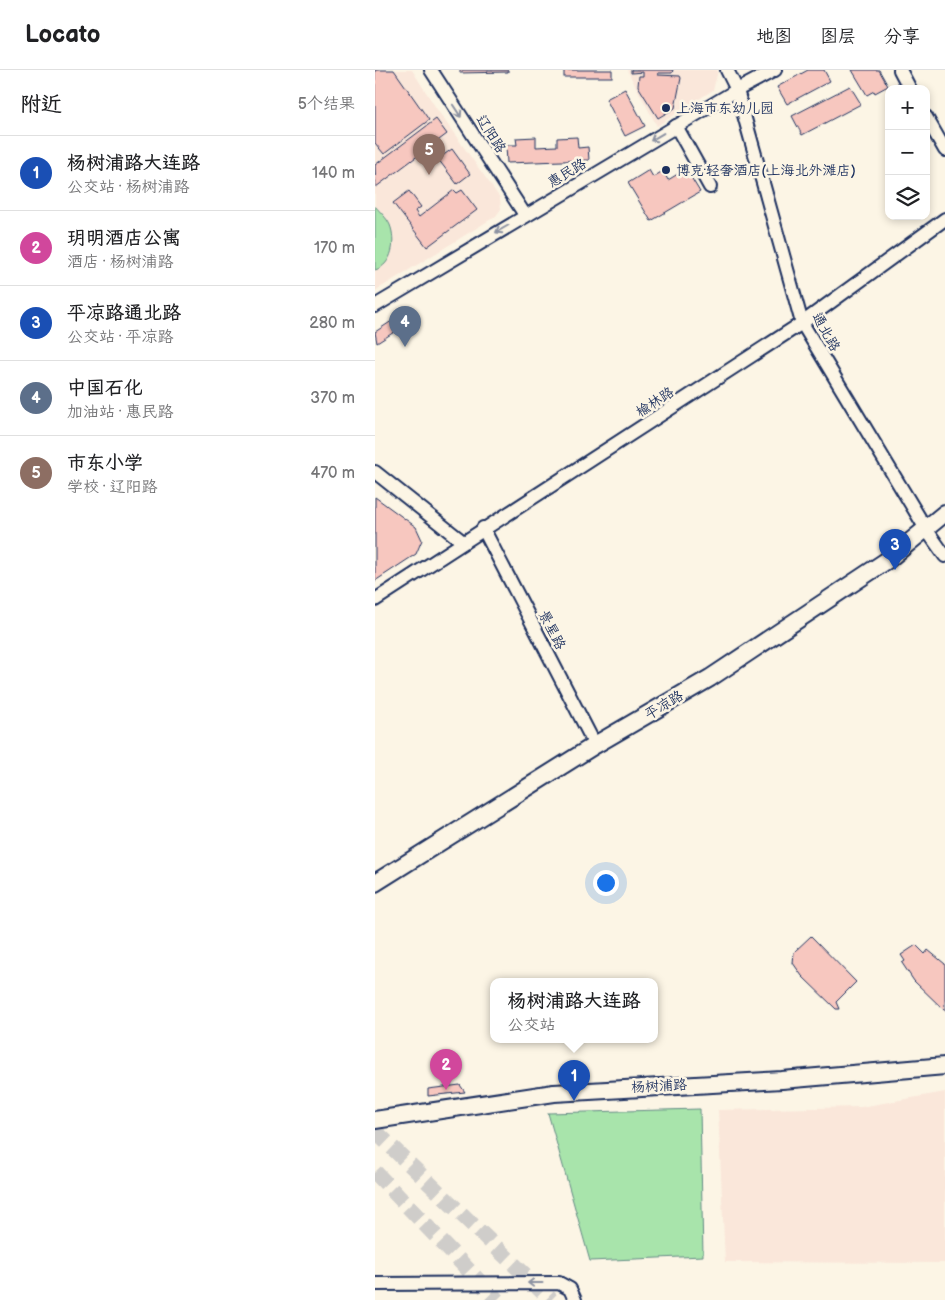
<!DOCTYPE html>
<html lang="zh">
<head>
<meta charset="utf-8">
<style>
  :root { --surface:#fff; --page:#f2f2f2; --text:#202124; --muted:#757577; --line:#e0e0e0; --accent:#1b2f5e }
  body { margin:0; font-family:"Balsamiq Sans","LXGW WenKai TC",sans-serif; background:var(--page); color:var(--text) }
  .controls { position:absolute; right:15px; top:15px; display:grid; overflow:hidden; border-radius:10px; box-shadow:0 2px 8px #0003 }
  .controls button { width:45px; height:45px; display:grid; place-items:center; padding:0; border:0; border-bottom:1px solid var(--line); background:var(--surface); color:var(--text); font:25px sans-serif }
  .you { position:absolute; left:230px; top:812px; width:18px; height:18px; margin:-12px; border:4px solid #fff; border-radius:50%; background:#1a73e8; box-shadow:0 0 0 8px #1a73e833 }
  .badge { display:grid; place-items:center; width:32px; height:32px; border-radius:50%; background:var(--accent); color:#fff; font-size:16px; font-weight:700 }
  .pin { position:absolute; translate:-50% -41px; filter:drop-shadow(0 1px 2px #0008) }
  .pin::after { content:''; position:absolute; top:26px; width:18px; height:15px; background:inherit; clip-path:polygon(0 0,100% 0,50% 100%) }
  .popup { position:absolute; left:115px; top:908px; width:168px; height:65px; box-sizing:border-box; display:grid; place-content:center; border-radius:10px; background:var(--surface); filter:drop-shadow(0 1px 4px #0005); font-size:16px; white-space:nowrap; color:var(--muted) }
  .popup b { font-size:19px; color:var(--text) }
  .popup::after { content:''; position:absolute; left:50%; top:100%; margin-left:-10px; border:10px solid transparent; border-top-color:var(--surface) }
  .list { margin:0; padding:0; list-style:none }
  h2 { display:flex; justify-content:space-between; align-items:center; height:65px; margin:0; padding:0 20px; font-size:21px }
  h2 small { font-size:16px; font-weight:400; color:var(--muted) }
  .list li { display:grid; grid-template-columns:32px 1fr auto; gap:15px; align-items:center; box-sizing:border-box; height:75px; padding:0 20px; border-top:1px solid var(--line) }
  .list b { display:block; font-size:19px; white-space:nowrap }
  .list p { margin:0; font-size:16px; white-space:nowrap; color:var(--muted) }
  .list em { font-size:16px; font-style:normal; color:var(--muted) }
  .icon { flex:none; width:28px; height:28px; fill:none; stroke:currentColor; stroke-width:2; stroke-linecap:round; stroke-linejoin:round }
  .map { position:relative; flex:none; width:570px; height:1230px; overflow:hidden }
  header { display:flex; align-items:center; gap:30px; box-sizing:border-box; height:70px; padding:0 25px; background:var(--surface); border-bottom:1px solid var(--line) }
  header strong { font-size:24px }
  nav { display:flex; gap:28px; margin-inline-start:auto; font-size:18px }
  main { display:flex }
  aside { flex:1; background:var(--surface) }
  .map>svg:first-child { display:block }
</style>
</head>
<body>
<header>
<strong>Locato</strong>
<nav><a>地图</a><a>图层</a><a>分享</a></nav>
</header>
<main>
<aside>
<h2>附近<small>5个结果</small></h2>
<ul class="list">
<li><span class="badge" style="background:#1a4fb4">1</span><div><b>杨树浦路大连路</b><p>公交站 · 杨树浦路</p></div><em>140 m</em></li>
<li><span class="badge" style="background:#d1479c">2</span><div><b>玥明酒店公寓</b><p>酒店 · 杨树浦路</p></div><em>170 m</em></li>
<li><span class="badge" style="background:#1a4fb4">3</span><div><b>平凉路通北路</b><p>公交站 · 平凉路</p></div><em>280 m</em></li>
<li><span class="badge" style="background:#5c6f8a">4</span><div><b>中国石化</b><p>加油站 · 惠民路</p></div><em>370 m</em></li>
<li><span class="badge" style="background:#8d6e63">5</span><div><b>市东小学</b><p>学校 · 辽阳路</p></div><em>470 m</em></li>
</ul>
</aside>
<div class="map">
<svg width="570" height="1230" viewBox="0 0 570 1230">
  <rect width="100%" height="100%" fill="#fcf5e5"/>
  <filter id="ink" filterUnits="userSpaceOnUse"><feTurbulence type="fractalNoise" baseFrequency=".02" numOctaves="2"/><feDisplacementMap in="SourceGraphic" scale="10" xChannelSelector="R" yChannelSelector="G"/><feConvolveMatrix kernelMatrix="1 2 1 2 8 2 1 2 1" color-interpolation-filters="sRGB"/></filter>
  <g filter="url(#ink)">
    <g fill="#fae7da">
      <path d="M 0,0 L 37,0 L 63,41 L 125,128 L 126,139 L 121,146 L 0,221 Z"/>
      <path d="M 252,0 L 342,0 L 343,1 L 338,20 L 282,56 Z"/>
      <path d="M 570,1022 L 570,1193 L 350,1192 L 343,1040 L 486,1037 Z"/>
    </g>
    <g fill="#a8e4ab" stroke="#628a84">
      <path d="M 0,136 C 5,142 12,148 15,155 C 21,170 18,195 0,200 Z"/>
      <path d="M 325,1039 L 328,1186 L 215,1191 L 173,1043 Z"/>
    </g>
    <g fill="#f7c7bf" stroke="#1b2f5e">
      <path d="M 0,0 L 19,0 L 54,50 L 9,84 L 0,73 Z"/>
      <path d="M 85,0 L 133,0 L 133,2 L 85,3 Z"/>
      <rect x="189" y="0" width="48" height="7"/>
      <path d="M 256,0 L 298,0 L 297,3 L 283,3 L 283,5 L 305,6 L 306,8 L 300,38 L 283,48 L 263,16 L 264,6 L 268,6 L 268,2 L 256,3 Z"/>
      <path d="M 433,0 L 449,0 L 455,11 L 412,34 L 402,17 Z"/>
      <path d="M 477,0 L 504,0 L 513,16 L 500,23 L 499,21 L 492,25 Z"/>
      <path d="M 475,16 L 486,34 L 427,65 L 417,46 Z"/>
      <path d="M 250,19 L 270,56 L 250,66 L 231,29 Z"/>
      <path d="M 61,49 L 72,64 L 1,117 L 0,95 Z"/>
      <path d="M 161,67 L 161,77 L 182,76 L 182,68 L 202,67 L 203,78 L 213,77 L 214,90 L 132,93 L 131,75 L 142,75 L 141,68 Z"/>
      <path d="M 77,79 L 95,104 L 82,114 L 63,89 Z"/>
      <path d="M 311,99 L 325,122 L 276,151 L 253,113 L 274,100 L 278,107 L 288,101 L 293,110 Z"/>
      <path d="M 79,120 L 82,123 L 87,120 L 102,140 L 52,177 L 18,133 L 34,121 L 46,137 L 40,141 L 44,147 Z"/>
      <path d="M 32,241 L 38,250 L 2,273 L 0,262 Z"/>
      <path d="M 0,427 L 41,457 L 47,470 L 41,484 L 0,511 Z"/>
      <path d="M 436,866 L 481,912 L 461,932 L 464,939 L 461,939 L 427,906 L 418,893 L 419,882 Z"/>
      <path d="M 541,875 L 550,884 L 553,880 L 570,894 L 570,941 L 539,911 L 527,893 L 530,891 L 526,885 Z"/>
      <path d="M 85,1015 L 90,1022 L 53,1026 L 53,1019 Z"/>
    </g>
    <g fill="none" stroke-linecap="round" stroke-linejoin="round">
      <g stroke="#cfcdca" stroke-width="16" stroke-dasharray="16 8" stroke-linecap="butt">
        <path d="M 0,1061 L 176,1230"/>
        <path d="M 0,1102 L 122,1230"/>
      </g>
      <defs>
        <g id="minor">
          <path d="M 56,0 L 150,145"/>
          <path d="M 352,0 L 362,20 L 427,253 L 551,459 L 570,486"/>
          <path d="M 525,0 L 535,19"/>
          <path d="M 551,47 L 570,80"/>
          <path d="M 301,56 L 335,117"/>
          <path d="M 0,236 L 362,20 L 400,0"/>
          <path d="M 0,402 L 88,472"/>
          <path d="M 108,458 L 220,675"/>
          <path d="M 0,530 L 427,253 L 570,149"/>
          <path d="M 0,1214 L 184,1213 L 195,1219 L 200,1230"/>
        </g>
        <g id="major">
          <path d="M 0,813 L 220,675 L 335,608 L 514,489 L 570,443"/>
          <path d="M 0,1050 L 179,1023 L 407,1010 L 570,996"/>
        </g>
      </defs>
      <use href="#minor" stroke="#1b2f5e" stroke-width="16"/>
      <use href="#major" stroke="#1b2f5e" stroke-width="20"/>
      <use href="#minor" stroke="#fcf5e5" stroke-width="12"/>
      <use href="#major" stroke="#fcf5e5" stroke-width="16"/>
    </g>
    <defs><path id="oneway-shaft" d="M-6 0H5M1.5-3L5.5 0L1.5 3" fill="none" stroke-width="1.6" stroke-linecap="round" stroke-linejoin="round" transform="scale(1.25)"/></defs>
    <g stroke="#8c92a2">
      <use href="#oneway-shaft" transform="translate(82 41) rotate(57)"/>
      <use href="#oneway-shaft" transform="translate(282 67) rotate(149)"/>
      <use href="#oneway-shaft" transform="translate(127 159) rotate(150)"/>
      <use href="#oneway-shaft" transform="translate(160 1213) rotate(180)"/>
    </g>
  </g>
  <g fill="#1b2f5e" stroke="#fcf5e5" stroke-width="2">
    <circle cx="291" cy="38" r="5"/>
    <circle cx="291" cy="100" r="5"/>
  </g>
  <g text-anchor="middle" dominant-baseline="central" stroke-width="5" stroke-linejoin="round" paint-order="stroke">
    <g font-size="14" fill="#1b2f5e" stroke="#fcf5e5" text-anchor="start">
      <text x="301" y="38">上海市东幼儿园</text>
      <text x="301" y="100">博克·轻奢酒店(上海北外滩店)</text>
    </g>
    <g font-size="14" fill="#1b2f5e" stroke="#fcf5e5">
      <text transform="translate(116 64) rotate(57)">辽阳路</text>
      <text transform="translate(192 103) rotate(-31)">惠民路</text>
      <text transform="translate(451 262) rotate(61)">通北路</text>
      <text transform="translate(280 332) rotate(-33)">榆林路</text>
      <text transform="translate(177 560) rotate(63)">景星路</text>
      <text transform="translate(289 635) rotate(-31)">平凉路</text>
      <text transform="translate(284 1016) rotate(-3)">杨树浦路</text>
    </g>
  </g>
</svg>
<div class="controls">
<button>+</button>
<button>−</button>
<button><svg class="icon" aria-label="layers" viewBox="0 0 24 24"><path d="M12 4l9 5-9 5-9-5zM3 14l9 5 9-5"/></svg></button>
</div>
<div class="you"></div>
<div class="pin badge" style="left:199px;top:1031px;background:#1a4fb4">1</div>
<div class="popup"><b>杨树浦路大连路</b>公交站</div>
<div class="pin badge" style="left:71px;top:1020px;background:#d1479c">2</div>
<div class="pin badge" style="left:520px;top:500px;background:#1a4fb4">3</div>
<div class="pin badge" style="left:30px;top:277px;background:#5c6f8a">4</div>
<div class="pin badge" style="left:54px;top:105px;background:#8d6e63">5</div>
</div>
</main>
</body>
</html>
